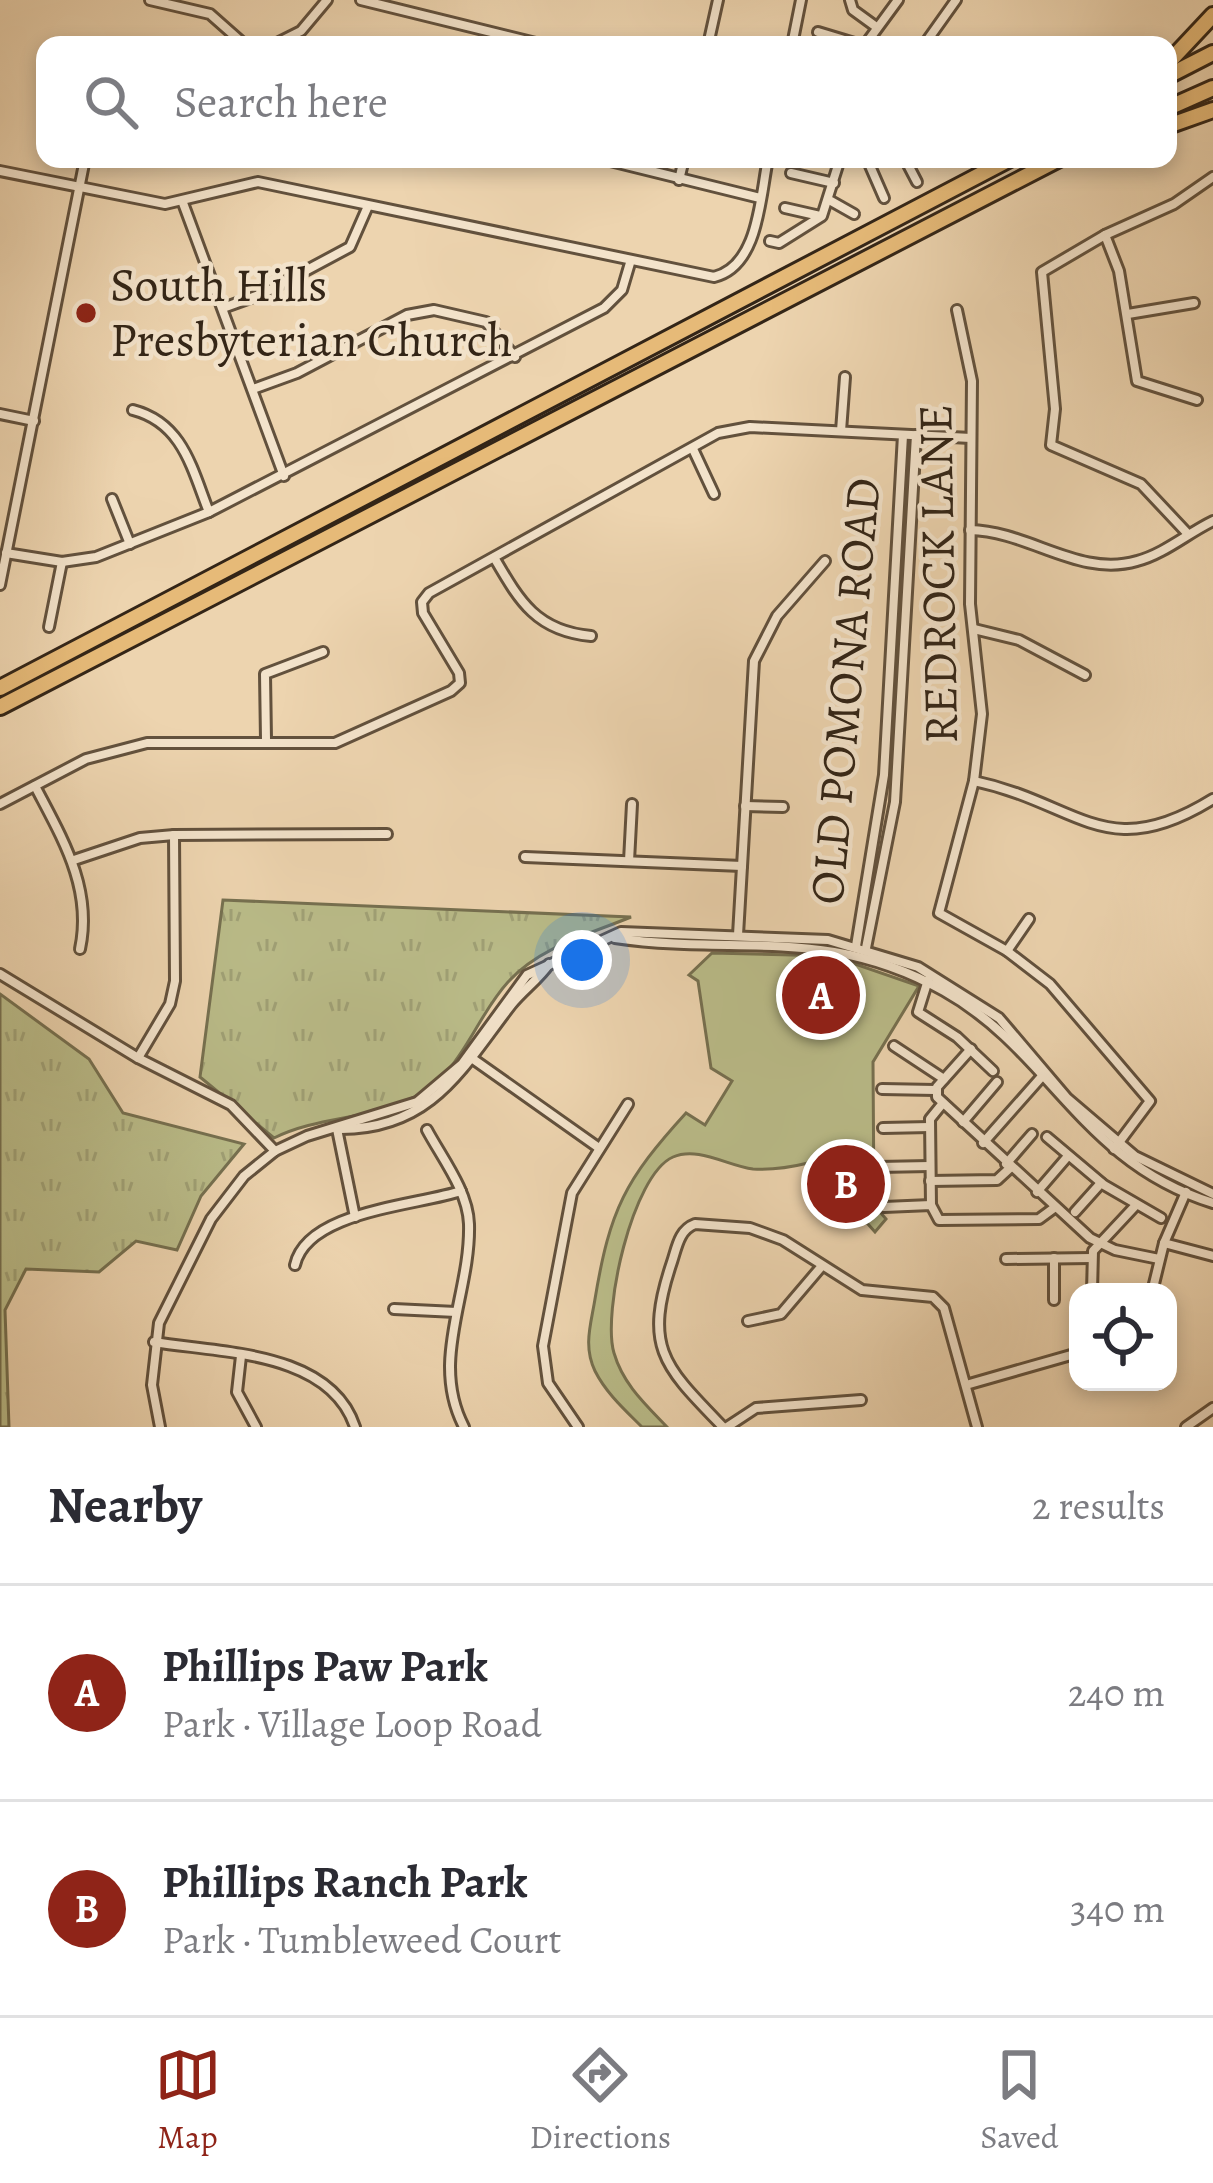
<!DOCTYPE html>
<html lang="en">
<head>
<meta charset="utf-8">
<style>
  :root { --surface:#fff; --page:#f2f2f3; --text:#2b2b33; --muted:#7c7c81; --line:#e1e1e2; --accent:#8f2418 }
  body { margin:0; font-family:Alegreya,serif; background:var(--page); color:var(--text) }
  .controls { position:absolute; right:36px; bottom:36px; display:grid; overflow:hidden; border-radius:24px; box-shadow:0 6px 18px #0003 }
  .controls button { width:108px; height:108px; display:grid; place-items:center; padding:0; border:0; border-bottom:3px solid var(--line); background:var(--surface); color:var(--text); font:60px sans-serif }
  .you { position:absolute; left:582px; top:960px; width:42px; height:42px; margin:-30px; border:9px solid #fff; border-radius:50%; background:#1a73e8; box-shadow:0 0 0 18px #1a73e833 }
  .badge { display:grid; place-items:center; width:78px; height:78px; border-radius:50%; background:var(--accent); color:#fff; font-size:39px; font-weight:700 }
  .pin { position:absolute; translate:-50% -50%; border:6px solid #fff; box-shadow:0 3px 12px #0006 }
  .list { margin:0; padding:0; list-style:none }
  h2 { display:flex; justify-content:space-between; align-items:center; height:156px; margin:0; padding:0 48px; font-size:51px }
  h2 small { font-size:39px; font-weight:400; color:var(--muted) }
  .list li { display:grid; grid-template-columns:78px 1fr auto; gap:36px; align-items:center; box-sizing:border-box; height:216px; padding:0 48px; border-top:3px solid var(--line) }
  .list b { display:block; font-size:45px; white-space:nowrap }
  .list p { margin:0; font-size:39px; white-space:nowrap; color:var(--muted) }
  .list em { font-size:39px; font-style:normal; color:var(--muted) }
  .icon { flex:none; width:66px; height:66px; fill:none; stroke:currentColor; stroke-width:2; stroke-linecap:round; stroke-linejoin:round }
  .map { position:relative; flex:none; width:1213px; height:1427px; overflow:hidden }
  .search { position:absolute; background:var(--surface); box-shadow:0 6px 18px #0003; left:36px; right:36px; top:36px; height:132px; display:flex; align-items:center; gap:30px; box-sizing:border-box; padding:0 42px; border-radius:24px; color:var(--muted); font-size:45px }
  .sheet { height:588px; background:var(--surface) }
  nav { display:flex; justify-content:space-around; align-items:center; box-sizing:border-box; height:168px; border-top:3px solid var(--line); background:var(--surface); font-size:33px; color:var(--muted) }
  nav a { display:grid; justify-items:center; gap:6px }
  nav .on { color:var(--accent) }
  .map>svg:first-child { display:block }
</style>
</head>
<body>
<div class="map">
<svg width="1213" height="1427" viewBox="0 0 1213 1427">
  <defs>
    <pattern id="grass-tufts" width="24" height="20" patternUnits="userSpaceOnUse" patternTransform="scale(3)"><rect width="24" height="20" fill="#babc89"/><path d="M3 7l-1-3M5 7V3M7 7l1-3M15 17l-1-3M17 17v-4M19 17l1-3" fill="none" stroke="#a0a176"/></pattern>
  </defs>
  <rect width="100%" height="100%" fill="#edd4af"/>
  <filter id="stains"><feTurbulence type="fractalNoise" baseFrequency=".00167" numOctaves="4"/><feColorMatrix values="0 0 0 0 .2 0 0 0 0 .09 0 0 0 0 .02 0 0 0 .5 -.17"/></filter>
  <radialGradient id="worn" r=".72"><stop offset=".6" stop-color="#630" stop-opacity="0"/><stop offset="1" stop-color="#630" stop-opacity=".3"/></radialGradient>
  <g fill="url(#grass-tufts)" stroke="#767050" stroke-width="3">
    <path d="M 223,900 L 631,917 C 587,935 540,947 508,982 C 476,1017 465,1065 423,1092 C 377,1121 322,1114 274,1138 L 200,1077 Z"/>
    <path d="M 0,994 L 89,1059 L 123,1113 L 244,1144 L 201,1196 L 177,1250 L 136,1241 L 99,1272 L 26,1269 L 5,1310 L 9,1427 L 0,1427 Z"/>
  </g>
  <path fill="#babc89" stroke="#767050" stroke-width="3" d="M 712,953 L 832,956 L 919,986 L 873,1062 L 874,1205 L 886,1219 L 875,1232 L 867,1223 L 847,1220 L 817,1192 L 818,1175 L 808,1163 C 792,1167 770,1170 753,1169 C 728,1166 698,1146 673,1157 C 632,1175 602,1313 614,1353 C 623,1384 645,1404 667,1427 L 642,1427 C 625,1410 606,1393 595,1371 C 583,1346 591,1324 595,1299 C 610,1209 625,1180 686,1113 L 705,1125 L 732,1081 L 711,1068 L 698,981 L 689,975 Z"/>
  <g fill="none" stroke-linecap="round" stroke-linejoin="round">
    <defs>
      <g id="street">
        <path d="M 150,0 L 210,14 L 245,45"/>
        <path d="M 361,0 L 544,45"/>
        <path d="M 850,0 L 853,10 L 875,26"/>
        <path d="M 818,32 L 861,45"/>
        <path d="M 273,45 L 301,31 L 327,0"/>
        <path d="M 708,45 L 718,0"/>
        <path d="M 792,45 L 801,0"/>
        <path d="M 865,45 L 898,0"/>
        <path d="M 924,45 L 956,0"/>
        <path d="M 602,159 L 760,198"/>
        <path d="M 867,159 L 884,198"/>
        <path d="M 905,159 L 917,182"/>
        <path d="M 0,171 L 165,204 L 258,182 L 714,277 C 759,266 760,197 768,159"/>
        <path d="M 791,173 L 834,183"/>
        <path d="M 679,180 L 684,159"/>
        <path d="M 831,201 L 854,214"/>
        <path d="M 183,203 L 284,476"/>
        <path d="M 785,208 L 820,216"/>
        <path d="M 1105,235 L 1119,271 L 1137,381 L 1197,400"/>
        <path d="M 770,241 L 779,243 L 822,216 L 840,159"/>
        <path d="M 223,308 L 264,293 L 350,247 L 368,206"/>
        <path d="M 957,310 L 972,381 L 970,604 L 982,714 L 974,781 L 939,913 L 1007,951 L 1050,984 L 1150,1101 L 1114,1149"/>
        <path d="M 1128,314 L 1194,303"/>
        <path d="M 253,389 L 297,373 L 407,315 L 434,310 L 486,322 L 515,357"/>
        <path d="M 133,410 C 183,423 192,469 209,512"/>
        <path d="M 0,414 L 34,421"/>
        <path d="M 841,431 L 845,377"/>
        <path d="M 693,449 L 714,494"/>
        <path d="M 112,499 L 130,544"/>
        <path d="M 970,530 C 1029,531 1079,578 1137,561 C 1164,554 1188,533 1213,521"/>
        <path d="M 1187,533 L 1141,484 L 1051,445 L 1055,409 L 1042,272 L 1105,235 L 1174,204 L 1213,177"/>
        <path d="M 6,553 L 62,562 L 96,557 L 209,512 L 604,308 L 622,290 L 630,263"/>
        <path d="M 495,559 C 520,602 537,631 591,636"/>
        <path d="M 0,585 L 85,159"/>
        <path d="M 49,627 L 62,562"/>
        <path d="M 974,629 L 1019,640 L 1085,675"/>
        <path d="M 266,740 L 265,674 L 323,652"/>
        <path d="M 974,781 C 1079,803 1105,866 1213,799"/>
        <path d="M 35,786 C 62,838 93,888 80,949"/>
        <path d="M 0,804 L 86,759 L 147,743 L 335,743 L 451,691 L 460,683 L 459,673 L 423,613 L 422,602 L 429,593 L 718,433 L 750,427 L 971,438"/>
        <path d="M 745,806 L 783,807"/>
        <path d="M 525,857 L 742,866"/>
        <path d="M 74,860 L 140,838 L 174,835 L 387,834"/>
        <path d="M 629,861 L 632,804"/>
        <path d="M 738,935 L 754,661 L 777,616 L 825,561"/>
        <path d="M 615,938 C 737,956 827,925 944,991 C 1051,1051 1081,1162 1213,1203"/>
        <path d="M 856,946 L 884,775 L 903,435"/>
        <path d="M 866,948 L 895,802 L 916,435"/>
        <path d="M 1007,951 L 1029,919"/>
        <path d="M 0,974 L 138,1058 L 231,1105 L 275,1151"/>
        <path d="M 928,980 L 918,1012 L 957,1037 L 993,1071"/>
        <path d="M 894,1046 L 944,1079"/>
        <path d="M 971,1049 L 937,1087 L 937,1097 L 1090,1238 L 1115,1250 L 1159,1259"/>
        <path d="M 138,1058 L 170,1004 L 175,981 L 174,835"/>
        <path d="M 473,1059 L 599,1148"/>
        <path d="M 882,1089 L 935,1090"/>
        <path d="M 963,1122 L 997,1082"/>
        <path d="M 883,1128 L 930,1127"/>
        <path d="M 337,1129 L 355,1217"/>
        <path d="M 339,1129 C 432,1130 463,1067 511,1005 C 523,990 539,979 549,964"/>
        <path d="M 427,1130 C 442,1158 468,1191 469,1224 C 471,1294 429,1360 464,1427"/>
        <path d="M 1047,1137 L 1104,1185 L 1161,1218"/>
        <path d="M 983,1143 L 1044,1074"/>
        <path d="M 1006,1164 L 1032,1134"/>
        <path d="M 878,1167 L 930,1166"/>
        <path d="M 930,1181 L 997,1180 L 1010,1168"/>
        <path d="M 1037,1192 L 1068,1156"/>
        <path d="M 931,1205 L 930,1119 L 943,1103"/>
        <path d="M 884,1207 L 931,1205 L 939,1220 L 1039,1219 L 1054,1208"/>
        <path d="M 1075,1212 L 1101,1183"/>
        <path d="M 1164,1243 L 1213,1256"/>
        <path d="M 1054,1258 L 1054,1300"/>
        <path d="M 1006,1259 L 1092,1258"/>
        <path d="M 295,1265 C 307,1211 415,1206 461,1191"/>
        <path d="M 1092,1292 L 1093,1251 L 1136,1205"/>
        <path d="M 1152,1292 L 1164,1243 L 1186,1192"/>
        <path d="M 394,1309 L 456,1312"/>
        <path d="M 748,1321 L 781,1314 L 821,1267"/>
        <path d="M 154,1342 C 221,1353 330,1351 355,1427"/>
        <path d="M 241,1356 L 237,1392 L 256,1427"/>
        <path d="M 966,1385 L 1078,1353"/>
        <path d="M 160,1427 L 152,1385 L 159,1323 L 211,1219 L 244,1176 L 275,1151 L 307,1136 L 417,1102 L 462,1064 L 527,975 L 621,932 L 828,940 L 918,967 L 999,1018 L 1067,1098 L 1135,1156 L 1213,1194"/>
        <path d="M 578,1427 L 548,1383 L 543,1346 L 572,1193 L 628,1104"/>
        <path d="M 723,1427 C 664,1366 643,1348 672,1262 C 677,1247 679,1230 695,1224 L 750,1228 L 783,1240 L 862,1290 L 933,1297 L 944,1308 L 977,1427"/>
        <path d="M 727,1427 L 756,1408 L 861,1400"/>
        <path d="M 1186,1427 L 1213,1408"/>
      </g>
      <g id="highway">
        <path d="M 1168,63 L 1213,15"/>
        <path d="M 1168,76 L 1213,53"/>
        <path d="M 1168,108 L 1213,88"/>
        <path d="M 1168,126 L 1213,110"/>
        <path d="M 0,688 L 1010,159"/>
        <path d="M 0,707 L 1059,159"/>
      </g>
    </defs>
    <use href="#street" stroke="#62513d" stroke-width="14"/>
    <use href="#highway" stroke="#332517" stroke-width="20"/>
    <use href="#street" stroke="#f3e3cb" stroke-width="8"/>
    <use href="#highway" stroke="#e6ba78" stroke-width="14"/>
  </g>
  <circle fill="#8f2418" stroke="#f3e3cb" stroke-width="4.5" cx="86" cy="313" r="12"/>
  <g text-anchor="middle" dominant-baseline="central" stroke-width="9" stroke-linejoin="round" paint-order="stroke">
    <g font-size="48" fill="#332517" stroke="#f3e3cb" text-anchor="start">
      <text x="110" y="285">South Hills<tspan x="110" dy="55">Presbyterian Church</tspan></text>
    </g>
    <g font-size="48" fill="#332517" stroke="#f3e3cb">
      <text transform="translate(938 574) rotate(-91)">REDROCK LANE</text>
      <text transform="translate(845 691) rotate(-85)">OLD POMONA ROAD</text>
    </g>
  </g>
  <rect width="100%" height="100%" filter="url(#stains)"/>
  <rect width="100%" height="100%" fill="url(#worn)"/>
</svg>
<div class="controls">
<button><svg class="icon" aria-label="locate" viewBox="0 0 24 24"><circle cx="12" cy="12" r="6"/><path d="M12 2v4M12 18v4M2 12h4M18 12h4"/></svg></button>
</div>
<div class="you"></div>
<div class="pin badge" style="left:821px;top:995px">A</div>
<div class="pin badge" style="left:846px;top:1184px">B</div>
<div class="search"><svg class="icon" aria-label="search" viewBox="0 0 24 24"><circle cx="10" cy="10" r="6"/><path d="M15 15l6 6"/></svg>Search here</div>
</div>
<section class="sheet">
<h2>Nearby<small>2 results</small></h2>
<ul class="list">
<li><span class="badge">A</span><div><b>Phillips Paw Park</b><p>Park · Village Loop Road</p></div><em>240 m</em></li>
<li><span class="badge">B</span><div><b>Phillips Ranch Park</b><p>Park · Tumbleweed Court</p></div><em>340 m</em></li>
</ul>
</section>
<nav>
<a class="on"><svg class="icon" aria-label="map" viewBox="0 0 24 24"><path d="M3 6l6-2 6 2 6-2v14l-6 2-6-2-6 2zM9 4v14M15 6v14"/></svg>Map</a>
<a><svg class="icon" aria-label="directions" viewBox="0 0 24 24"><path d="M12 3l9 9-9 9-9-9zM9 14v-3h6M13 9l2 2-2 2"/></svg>Directions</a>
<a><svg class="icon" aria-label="saved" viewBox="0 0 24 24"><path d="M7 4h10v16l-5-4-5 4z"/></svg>Saved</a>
</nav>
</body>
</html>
